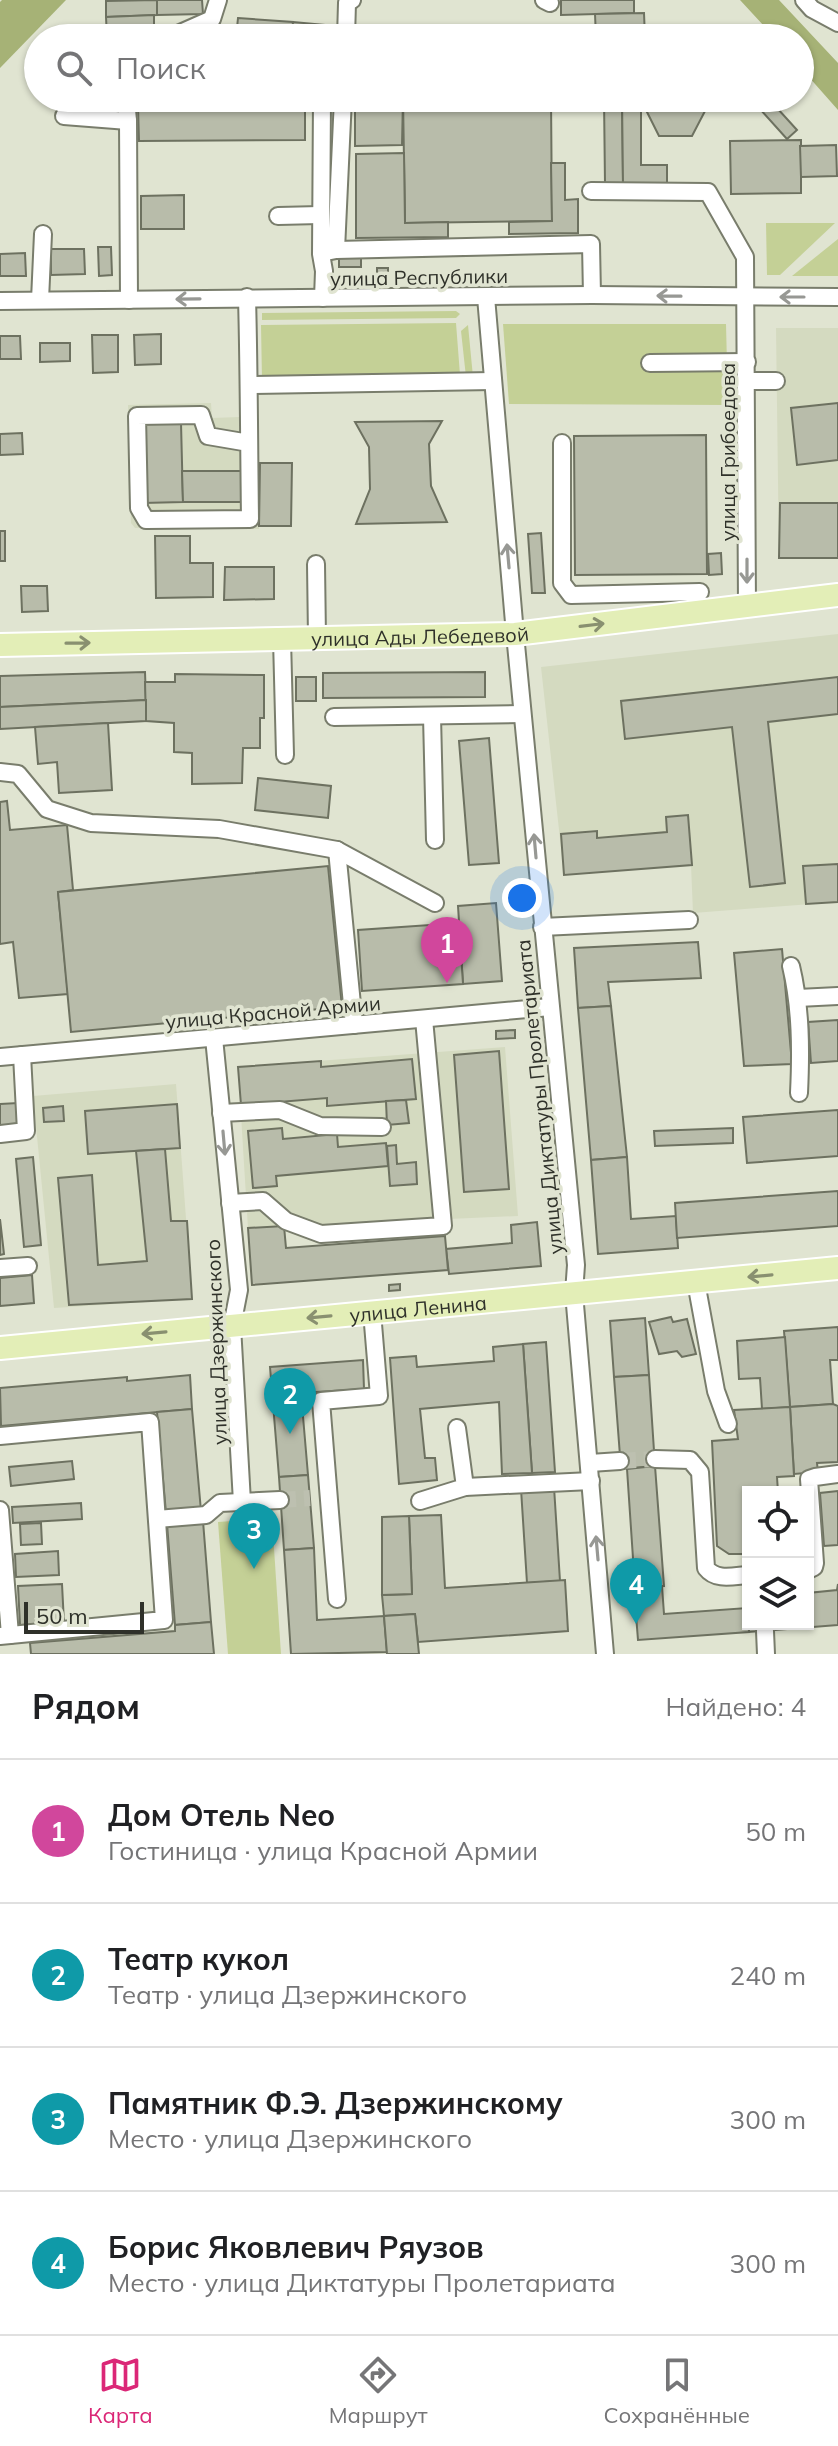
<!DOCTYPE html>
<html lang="ru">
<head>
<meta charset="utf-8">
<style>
  :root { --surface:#fff; --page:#f2f2f2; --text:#202124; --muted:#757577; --line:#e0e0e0; --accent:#db2777 }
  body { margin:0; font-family:Mulish,sans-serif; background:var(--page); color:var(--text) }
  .controls { position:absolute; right:24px; bottom:24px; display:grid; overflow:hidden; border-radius:0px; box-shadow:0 2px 6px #0004 }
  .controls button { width:72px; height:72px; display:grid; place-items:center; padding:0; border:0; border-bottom:2px solid var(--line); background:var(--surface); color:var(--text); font:40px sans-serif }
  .scale { position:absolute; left:24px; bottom:20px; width:120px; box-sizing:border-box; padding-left:8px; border:4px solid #2f312a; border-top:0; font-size:22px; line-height:28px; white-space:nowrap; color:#2f312a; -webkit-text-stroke:6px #e0e4d1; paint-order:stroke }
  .you { position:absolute; left:522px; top:898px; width:28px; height:28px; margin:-20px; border:6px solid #fff; border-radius:50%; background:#1a73e8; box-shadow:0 0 0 12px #1a73e833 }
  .badge { display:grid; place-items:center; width:52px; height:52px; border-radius:50%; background:var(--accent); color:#fff; font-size:26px; font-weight:700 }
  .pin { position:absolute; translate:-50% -66px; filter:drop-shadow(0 2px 4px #0008) }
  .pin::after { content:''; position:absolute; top:42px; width:28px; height:24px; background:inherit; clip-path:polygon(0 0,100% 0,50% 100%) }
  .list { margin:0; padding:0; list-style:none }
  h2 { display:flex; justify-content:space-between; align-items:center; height:104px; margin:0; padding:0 32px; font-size:34px }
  h2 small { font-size:26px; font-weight:400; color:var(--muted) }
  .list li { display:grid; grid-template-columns:52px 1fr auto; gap:24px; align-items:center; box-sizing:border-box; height:144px; padding:0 32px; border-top:2px solid var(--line) }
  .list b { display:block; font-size:30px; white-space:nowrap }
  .list p { margin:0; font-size:26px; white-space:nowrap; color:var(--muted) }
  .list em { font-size:26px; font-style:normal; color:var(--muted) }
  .icon { flex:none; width:44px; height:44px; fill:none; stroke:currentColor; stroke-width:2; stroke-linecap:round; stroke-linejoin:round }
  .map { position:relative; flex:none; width:838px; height:1654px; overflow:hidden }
  .search { position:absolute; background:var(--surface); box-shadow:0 2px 6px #0004; left:24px; right:24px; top:24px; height:88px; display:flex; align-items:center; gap:20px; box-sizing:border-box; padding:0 28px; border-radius:44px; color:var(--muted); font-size:30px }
  .sheet { height:680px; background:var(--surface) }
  nav { display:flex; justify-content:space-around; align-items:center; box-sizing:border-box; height:112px; border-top:2px solid var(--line); background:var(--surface); font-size:22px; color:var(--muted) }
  nav a { display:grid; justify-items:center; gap:4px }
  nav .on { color:var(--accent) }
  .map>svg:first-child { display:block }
</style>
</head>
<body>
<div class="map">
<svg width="838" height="1654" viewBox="0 0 838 1654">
  <rect width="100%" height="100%" fill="#e0e4d1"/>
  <g fill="#d4dac0">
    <path d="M 776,328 L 838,328 L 838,558 L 779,558 Z"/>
    <path d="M 211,403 L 212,418 L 239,417 L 239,405 L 258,405 L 259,529 L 135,528 L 131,523 L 128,405 Z"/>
    <path d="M 838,634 L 838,902 L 693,913 L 691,865 L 564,875 L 541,667 Z"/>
    <path d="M 505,1047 L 518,1216 L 248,1228 L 238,1067 Z"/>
    <path d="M 176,1084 L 192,1299 L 54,1308 L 33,1096 Z"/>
  </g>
  <g fill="#c4d096">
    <path d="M 766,223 L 835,223 L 780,275 L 767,275 Z"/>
    <path d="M 838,239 L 838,276 L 792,276 Z"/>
    <path d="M 456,311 L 460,314 L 456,318 L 262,320 L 262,313 Z"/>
    <path d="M 456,323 L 460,375 L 457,374 L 262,380 L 261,325 Z"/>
    <path d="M 503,324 L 726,324 L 728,405 L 509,404 Z"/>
    <path d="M 468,325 L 473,377 L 466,377 L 461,331 Z"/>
    <path d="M 272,1518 L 281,1654 L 228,1654 L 218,1522 Z"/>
  </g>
  <g fill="#a6b276">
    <path d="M 2,0 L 66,0 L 0,68 L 0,2 Z"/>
    <path d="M 740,0 L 779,0 L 838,63 L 838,110 L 800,67 L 800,38 L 775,38 Z"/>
  </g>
  <g fill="#b8bcaa" stroke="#6d7160" stroke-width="2">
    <path d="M 157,0 L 157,15 L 106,17 L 106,1 Z"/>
    <path d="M 157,0 L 202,0 L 203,14 L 157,15 Z"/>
    <path d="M 561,0 L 634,0 L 634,13 L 561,15 Z"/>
    <path d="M 644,13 L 645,38 L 596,38 L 595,14 Z"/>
    <path d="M 154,15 L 154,38 L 107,38 L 106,17 Z"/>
    <path d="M 238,18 L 293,22 L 292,38 L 236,38 Z"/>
    <path d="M 293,22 L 335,26 L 334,38 L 292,38 Z"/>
    <path d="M 442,25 L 442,38 L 355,38 L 355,26 Z"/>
    <rect x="452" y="31" width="45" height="7"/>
    <path d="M 61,98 L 108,98 L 108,99 L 61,100 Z"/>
    <path d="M 355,98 L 403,98 L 402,145 L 355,146 Z"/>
    <path d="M 403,98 L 551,98 L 552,221 L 405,223 Z"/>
    <path d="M 604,98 L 622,98 L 623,184 L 605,184 Z"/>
    <path d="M 622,98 L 641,98 L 641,165 L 667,165 L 667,183 L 623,184 Z"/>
    <path d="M 652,98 L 697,98 L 705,111 L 692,136 L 659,136 L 645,108 Z"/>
    <path d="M 750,98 L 768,98 L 797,130 L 787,139 Z"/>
    <path d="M 305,104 L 305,140 L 139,141 L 138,106 Z"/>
    <path d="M 801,140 L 801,193 L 731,194 L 730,141 Z"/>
    <path d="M 836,145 L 837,176 L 801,177 L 800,146 Z"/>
    <path d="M 404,153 L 405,223 L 448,222 L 448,237 L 356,238 L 356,154 Z"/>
    <path d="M 551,163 L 565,163 L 565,200 L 578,199 L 578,233 L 509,234 L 509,222 L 552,221 Z"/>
    <path d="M 184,195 L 184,229 L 141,229 L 141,196 Z"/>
    <path d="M 98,247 L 111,247 L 112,275 L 99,276 Z"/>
    <path d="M 51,249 L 84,249 L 85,274 L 51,275 Z"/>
    <path d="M 25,253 L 26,276 L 0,276 L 0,254 Z"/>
    <path d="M 361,254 L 361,267 L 339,267 L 339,255 Z"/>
    <path d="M 377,268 L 388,268 L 388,274 L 377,275 Z"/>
    <path d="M 161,334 L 161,364 L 135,365 L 134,335 Z"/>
    <path d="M 92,335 L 118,335 L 118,372 L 93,373 Z"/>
    <path d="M 0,336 L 20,336 L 21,359 L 0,359 Z"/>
    <path d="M 40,343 L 70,343 L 70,361 L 40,362 Z"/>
    <path d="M 838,403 L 838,460 L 797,465 L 791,408 Z"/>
    <path d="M 442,421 L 429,444 L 431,486 L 447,522 L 356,524 L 370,489 L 369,447 L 355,422 Z"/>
    <path d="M 181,423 L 183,502 L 143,503 L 141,424 Z"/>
    <path d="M 22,433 L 23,454 L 0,455 L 0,434 Z"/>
    <path d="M 706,435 L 707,574 L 575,575 L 574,436 Z"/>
    <path d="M 260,463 L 292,463 L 291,526 L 259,526 Z"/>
    <path d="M 182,471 L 243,471 L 243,502 L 183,502 Z"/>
    <path d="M 780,503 L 838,503 L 838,558 L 779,558 Z"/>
    <rect x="0" y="531" width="5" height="30"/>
    <path d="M 541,533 L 545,593 L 532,593 L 528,534 Z"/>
    <path d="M 155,536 L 190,536 L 190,563 L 213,563 L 213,597 L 156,598 Z"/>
    <path d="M 721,553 L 722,574 L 709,575 L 708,554 Z"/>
    <path d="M 225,567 L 274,567 L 274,599 L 224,600 Z"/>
    <path d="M 21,586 L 47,586 L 48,611 L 22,612 Z"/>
    <path d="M 145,672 L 146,700 L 0,707 L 0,676 Z"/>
    <path d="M 485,672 L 485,697 L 323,698 L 323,673 Z"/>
    <path d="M 175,674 L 264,675 L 264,718 L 260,718 L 260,748 L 243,748 L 242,783 L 192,784 L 192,753 L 174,752 L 174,723 L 146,721 L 145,682 L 175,682 Z"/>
    <rect x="296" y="677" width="20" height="24"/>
    <path d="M 838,677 L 838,714 L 768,722 L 785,883 L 750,887 L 732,727 L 625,739 L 621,701 Z"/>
    <path d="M 146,700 L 146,721 L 0,729 L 0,707 Z"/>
    <path d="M 108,723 L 112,790 L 59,793 L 57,762 L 38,764 L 35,727 Z"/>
    <path d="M 489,738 L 499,863 L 469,865 L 459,741 Z"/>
    <path d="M 258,778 L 331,786 L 328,818 L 255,810 Z"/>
    <path d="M 7,801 L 10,830 L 67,825 L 73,890 L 58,892 L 68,994 L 19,998 L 13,942 L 0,944 L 0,802 Z"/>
    <path d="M 688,815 L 692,865 L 564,875 L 561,834 L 597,831 L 597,838 L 667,832 L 666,817 Z"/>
    <path d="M 838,864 L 838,902 L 806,904 L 803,866 Z"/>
    <path d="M 328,866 L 342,1007 L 71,1032 L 58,892 Z"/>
    <path d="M 496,903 L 502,981 L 463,984 L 458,906 Z"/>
    <path d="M 459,923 L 463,984 L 362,991 L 358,930 Z"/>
    <path d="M 698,942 L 701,978 L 608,982 L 611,1006 L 578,1008 L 574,948 Z"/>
    <path d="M 782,949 L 792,1064 L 744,1066 L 734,953 Z"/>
    <path d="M 611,1006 L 627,1157 L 591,1160 L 578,1008 Z"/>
    <path d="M 838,1020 L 838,1061 L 811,1063 L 808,1022 Z"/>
    <path d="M 515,1030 L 515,1038 L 496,1039 L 496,1031 Z"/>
    <path d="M 499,1051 L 509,1189 L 464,1192 L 454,1055 Z"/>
    <path d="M 412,1059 L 416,1099 L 327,1106 L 327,1098 L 241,1105 L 238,1067 L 321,1061 L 321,1067 Z"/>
    <path d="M 406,1100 L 409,1123 L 387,1125 L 386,1101 Z"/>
    <path d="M 18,1103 L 20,1125 L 0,1127 L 0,1104 Z"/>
    <path d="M 177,1104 L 180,1148 L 88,1154 L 85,1111 Z"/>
    <path d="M 63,1106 L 64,1121 L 44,1122 L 43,1108 Z"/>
    <path d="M 838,1110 L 838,1156 L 747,1163 L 743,1117 Z"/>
    <path d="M 282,1128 L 283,1139 L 337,1134 L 338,1147 L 386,1143 L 388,1166 L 276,1176 L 277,1186 L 253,1188 L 248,1131 Z"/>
    <path d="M 733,1128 L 733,1143 L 655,1146 L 654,1131 Z"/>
    <path d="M 396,1145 L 397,1164 L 416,1162 L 417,1184 L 390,1186 L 387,1146 Z"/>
    <path d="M 165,1149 L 171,1221 L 187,1221 L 192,1299 L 69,1305 L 58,1178 L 92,1175 L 98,1265 L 147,1261 L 136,1151 Z"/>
    <path d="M 33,1157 L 41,1245 L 24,1247 L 16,1159 Z"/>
    <path d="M 627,1157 L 631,1219 L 676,1216 L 678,1248 L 598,1254 L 591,1160 Z"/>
    <path d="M 838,1191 L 838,1226 L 677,1238 L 675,1203 Z"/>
    <path d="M 0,1219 L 4,1254 L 0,1255 Z"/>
    <path d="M 537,1222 L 541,1266 L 449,1274 L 446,1249 L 512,1243 L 511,1225 Z"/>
    <path d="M 284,1226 L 286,1248 L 445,1236 L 448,1270 L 252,1285 L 248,1228 Z"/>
    <path d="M 32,1275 L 34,1303 L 0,1306 L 0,1278 Z"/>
    <path d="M 400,1284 L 400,1290 L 389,1291 L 389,1285 Z"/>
    <path d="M 671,1317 L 673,1322 L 687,1319 L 696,1354 L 682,1357 L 677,1351 L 659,1354 L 649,1322 Z"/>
    <path d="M 645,1318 L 649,1375 L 614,1377 L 610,1321 Z"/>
    <path d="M 838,1327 L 838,1360 L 830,1360 L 833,1404 L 790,1407 L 784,1331 Z"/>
    <path d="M 785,1337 L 790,1407 L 762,1409 L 760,1378 L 739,1379 L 737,1341 Z"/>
    <path d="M 546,1342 L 555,1472 L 532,1473 L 523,1344 Z"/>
    <path d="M 523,1344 L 532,1473 L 502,1474 L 499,1402 L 420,1409 L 425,1458 L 435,1458 L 437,1480 L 399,1484 L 390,1358 L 416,1356 L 417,1367 L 494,1361 L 493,1347 Z"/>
    <path d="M 363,1360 L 364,1389 L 301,1393 L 308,1475 L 279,1477 L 270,1367 Z"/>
    <path d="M 190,1375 L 192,1409 L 1,1426 L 0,1388 L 127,1377 L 127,1381 Z"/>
    <path d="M 649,1375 L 655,1466 L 621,1469 L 614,1377 Z"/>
    <path d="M 833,1404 L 838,1406 L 838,1462 L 817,1463 L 818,1472 L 794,1474 L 790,1407 Z"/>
    <path d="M 790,1407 L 794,1476 L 777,1477 L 778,1492 L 748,1492 L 748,1554 L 729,1554 L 717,1546 L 712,1441 L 738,1439 L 734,1410 Z"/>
    <path d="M 192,1409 L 201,1511 L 166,1513 L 157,1412 Z"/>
    <path d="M 72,1461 L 74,1479 L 11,1486 L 9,1467 Z"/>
    <path d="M 655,1466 L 664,1586 L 635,1588 L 627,1469 Z"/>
    <path d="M 308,1475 L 314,1548 L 284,1550 L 279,1477 Z"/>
    <path d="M 554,1487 L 560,1581 L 527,1583 L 521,1489 Z"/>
    <path d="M 838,1491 L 838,1545 L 824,1546 L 820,1493 Z"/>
    <path d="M 81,1503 L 82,1519 L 13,1523 L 12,1507 Z"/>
    <path d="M 441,1515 L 445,1588 L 565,1580 L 568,1631 L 418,1642 L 415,1614 L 384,1616 L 382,1595 L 412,1594 L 409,1516 Z"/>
    <path d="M 409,1516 L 412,1594 L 382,1595 L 382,1517 Z"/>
    <path d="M 203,1521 L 211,1622 L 175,1625 L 167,1524 Z"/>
    <path d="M 41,1523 L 42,1544 L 21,1545 L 20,1524 Z"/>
    <path d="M 314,1548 L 317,1620 L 384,1616 L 387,1652 L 291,1654 L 284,1550 Z"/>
    <path d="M 58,1551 L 59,1575 L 16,1577 L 15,1554 Z"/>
    <path d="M 62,1584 L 64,1623 L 20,1625 L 18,1586 Z"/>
    <path d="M 838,1584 L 838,1625 L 749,1632 L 749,1624 L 808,1624 L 808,1593 L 837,1590 Z"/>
    <path d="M 662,1586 L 664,1614 L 747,1608 L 749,1632 L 638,1640 L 634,1589 Z"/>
    <path d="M 415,1614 L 419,1654 L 387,1654 L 384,1616 Z"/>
    <path d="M 211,1622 L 214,1654 L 31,1654 L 30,1643 L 175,1631 L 175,1625 Z"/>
  </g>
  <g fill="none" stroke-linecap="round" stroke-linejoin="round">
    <g stroke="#bdc0b0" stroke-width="16" stroke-dasharray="16 8" stroke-linecap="butt">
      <path d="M 620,1461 L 655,1459"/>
      <path d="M 280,1500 L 310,1498"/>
    </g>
    <defs>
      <g id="minor">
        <path d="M 544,0 L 550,3"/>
        <path d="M 804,0 L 812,9 L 838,23"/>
        <path d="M 169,38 L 212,19 L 218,0"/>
        <path d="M 346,38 L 347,3 L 352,0"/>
        <path d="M 322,98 L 321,254 L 324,271 L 323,298"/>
        <path d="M 64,116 L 128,121 L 126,98"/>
        <path d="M 128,121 L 129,300"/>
        <path d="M 591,191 L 708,192 L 745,257 L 747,606"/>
        <path d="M 278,216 L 320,215"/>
        <path d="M 336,250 L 591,244 L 592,295"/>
        <path d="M 326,252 L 336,250 L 343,98"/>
        <path d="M 247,297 C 249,371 249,445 250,519 L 146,520 L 139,508 L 137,416 L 201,415 L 208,436 L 249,443"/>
        <path d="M 486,297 L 515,634 L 576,1265 L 574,1293 L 605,1654"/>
        <path d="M 40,300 L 43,234"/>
        <path d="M 0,301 L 592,295 L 838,297"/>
        <path d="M 650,363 L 747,362"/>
        <path d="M 747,381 L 776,381"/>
        <path d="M 249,385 L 493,381"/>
        <path d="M 562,443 L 562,583 L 571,595 L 700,592"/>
        <path d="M 316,564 L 317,638"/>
        <path d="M 282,639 L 285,755"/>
        <path d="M 432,716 L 435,840"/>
        <path d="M 334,717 L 522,714"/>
        <path d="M 0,772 L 18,774 L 47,809 L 91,823 L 219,829 L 337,850 L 435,903"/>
        <path d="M 337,850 L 354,1025"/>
        <path d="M 542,927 L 689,920"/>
        <path d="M 791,966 C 801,1008 801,1051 799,1093"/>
        <path d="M 798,998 L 838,996"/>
        <path d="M 214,1038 L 239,1290 L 232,1326 L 242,1502"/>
        <path d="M 0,1057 L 550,1007"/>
        <path d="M 221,1113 L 280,1110 L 320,1126 L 382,1127"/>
        <path d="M 0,1134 L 26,1131 L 22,1055"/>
        <path d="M 230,1203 L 263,1201 L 286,1221 L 321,1234 L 443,1226 L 424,1019"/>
        <path d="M 0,1268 L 28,1266"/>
        <path d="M 696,1282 L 716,1391 L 728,1424"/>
        <path d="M 0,1436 L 150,1422 L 164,1620 L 0,1636"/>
        <path d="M 655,1459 L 690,1460 L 700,1472 L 706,1568 C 716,1581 733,1576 748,1575"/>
        <path d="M 590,1463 L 620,1461"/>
        <path d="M 465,1487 L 591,1481"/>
        <path d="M 420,1501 L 465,1487 L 457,1428"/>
        <path d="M 0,1510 L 10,1635"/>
        <path d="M 157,1519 L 206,1515 L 220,1503 L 280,1500"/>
        <path d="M 808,1570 L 814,1567 L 815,1563 L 809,1479 L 815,1477 L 838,1474"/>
        <path d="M 337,1599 L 321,1401 L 379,1396 L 372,1312"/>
        <path d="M 765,1631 L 766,1654"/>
      </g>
      <g id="major">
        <path id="s1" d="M 0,645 L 515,634 L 838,595"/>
        <path id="s2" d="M 0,1348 L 838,1268"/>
      </g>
    </defs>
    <use href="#minor" stroke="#797d6c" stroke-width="20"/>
    <use href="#major" stroke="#fff" stroke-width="26"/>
    <use href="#minor" stroke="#fff" stroke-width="16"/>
    <use href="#major" stroke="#e3eeb7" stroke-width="22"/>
  </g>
  <defs><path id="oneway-shaft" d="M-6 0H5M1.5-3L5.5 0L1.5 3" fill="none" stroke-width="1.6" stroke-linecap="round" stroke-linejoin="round" transform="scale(2)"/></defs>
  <g stroke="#979894">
    <use href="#oneway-shaft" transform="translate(669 296) rotate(-179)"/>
    <use href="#oneway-shaft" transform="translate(792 297) rotate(-180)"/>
    <use href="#oneway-shaft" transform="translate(188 299) rotate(179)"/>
    <use href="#oneway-shaft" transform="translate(508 556) rotate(-95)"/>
    <use href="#oneway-shaft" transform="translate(747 571) rotate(90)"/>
    <use href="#oneway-shaft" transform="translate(535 846) rotate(-95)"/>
    <use href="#oneway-shaft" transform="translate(224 1143) rotate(85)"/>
    <use href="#oneway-shaft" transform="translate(597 1548) rotate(-95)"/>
  </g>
  <g stroke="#899070">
    <use href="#oneway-shaft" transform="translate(592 625) rotate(-7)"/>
    <use href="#oneway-shaft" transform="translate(78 643) rotate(-1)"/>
    <use href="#oneway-shaft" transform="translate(760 1276) rotate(175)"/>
    <use href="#oneway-shaft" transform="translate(319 1317) rotate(175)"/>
    <use href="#oneway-shaft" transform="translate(154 1333) rotate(175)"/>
  </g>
  <g text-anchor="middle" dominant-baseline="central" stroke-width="7" stroke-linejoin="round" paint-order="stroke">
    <g font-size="20" fill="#2f312a" stroke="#e0e4d1">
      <text transform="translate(419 277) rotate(-1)">улица Республики</text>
      <text transform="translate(727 452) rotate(-90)">улица Грибоедова</text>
      <text stroke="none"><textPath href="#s1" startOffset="420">улица Ады Лебедевой</textPath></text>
      <text transform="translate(273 1012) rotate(-5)">улица Красной Армии</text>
      <text transform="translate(539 1097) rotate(-96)">улица Диктатуры Пролетариата</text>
      <text stroke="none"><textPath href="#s2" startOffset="420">улица Ленина</textPath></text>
      <text transform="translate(216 1342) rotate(-92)">улица Дзержинского</text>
    </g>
  </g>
</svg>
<div class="controls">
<button><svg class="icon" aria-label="locate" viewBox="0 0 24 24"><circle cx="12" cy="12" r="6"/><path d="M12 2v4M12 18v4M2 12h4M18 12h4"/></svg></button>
<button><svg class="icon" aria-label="layers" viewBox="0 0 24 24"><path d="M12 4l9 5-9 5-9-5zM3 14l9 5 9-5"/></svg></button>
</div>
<div class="scale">50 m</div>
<div class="you"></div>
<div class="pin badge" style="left:447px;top:983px;background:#d1479c">1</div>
<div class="pin badge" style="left:290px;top:1434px;background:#0f9aa8">2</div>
<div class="pin badge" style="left:254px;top:1569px;background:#0f9aa8">3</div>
<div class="pin badge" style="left:636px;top:1624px;background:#0f9aa8">4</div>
<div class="search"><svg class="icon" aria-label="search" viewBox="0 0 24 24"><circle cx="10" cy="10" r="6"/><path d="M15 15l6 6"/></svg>Поиск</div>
</div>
<section class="sheet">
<h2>Рядом<small>Найдено: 4</small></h2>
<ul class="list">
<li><span class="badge" style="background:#d1479c">1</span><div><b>Дом Отель Neo</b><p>Гостиница · улица Красной Армии</p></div><em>50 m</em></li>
<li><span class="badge" style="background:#0f9aa8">2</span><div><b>Театр кукол</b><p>Театр · улица Дзержинского</p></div><em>240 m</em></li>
<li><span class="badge" style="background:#0f9aa8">3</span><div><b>Памятник Ф.Э. Дзержинскому</b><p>Место · улица Дзержинского</p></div><em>300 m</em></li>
<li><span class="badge" style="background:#0f9aa8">4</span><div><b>Борис Яковлевич Ряузов</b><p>Место · улица Диктатуры Пролетариата</p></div><em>300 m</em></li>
</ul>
</section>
<nav>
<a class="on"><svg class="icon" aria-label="map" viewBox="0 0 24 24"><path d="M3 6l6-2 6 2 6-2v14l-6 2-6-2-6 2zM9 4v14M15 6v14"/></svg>Карта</a>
<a><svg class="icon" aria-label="directions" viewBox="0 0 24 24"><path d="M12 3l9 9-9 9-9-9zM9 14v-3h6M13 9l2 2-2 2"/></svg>Маршрут</a>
<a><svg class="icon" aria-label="saved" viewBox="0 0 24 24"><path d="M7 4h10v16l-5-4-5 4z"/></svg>Сохранённые</a>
</nav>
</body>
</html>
